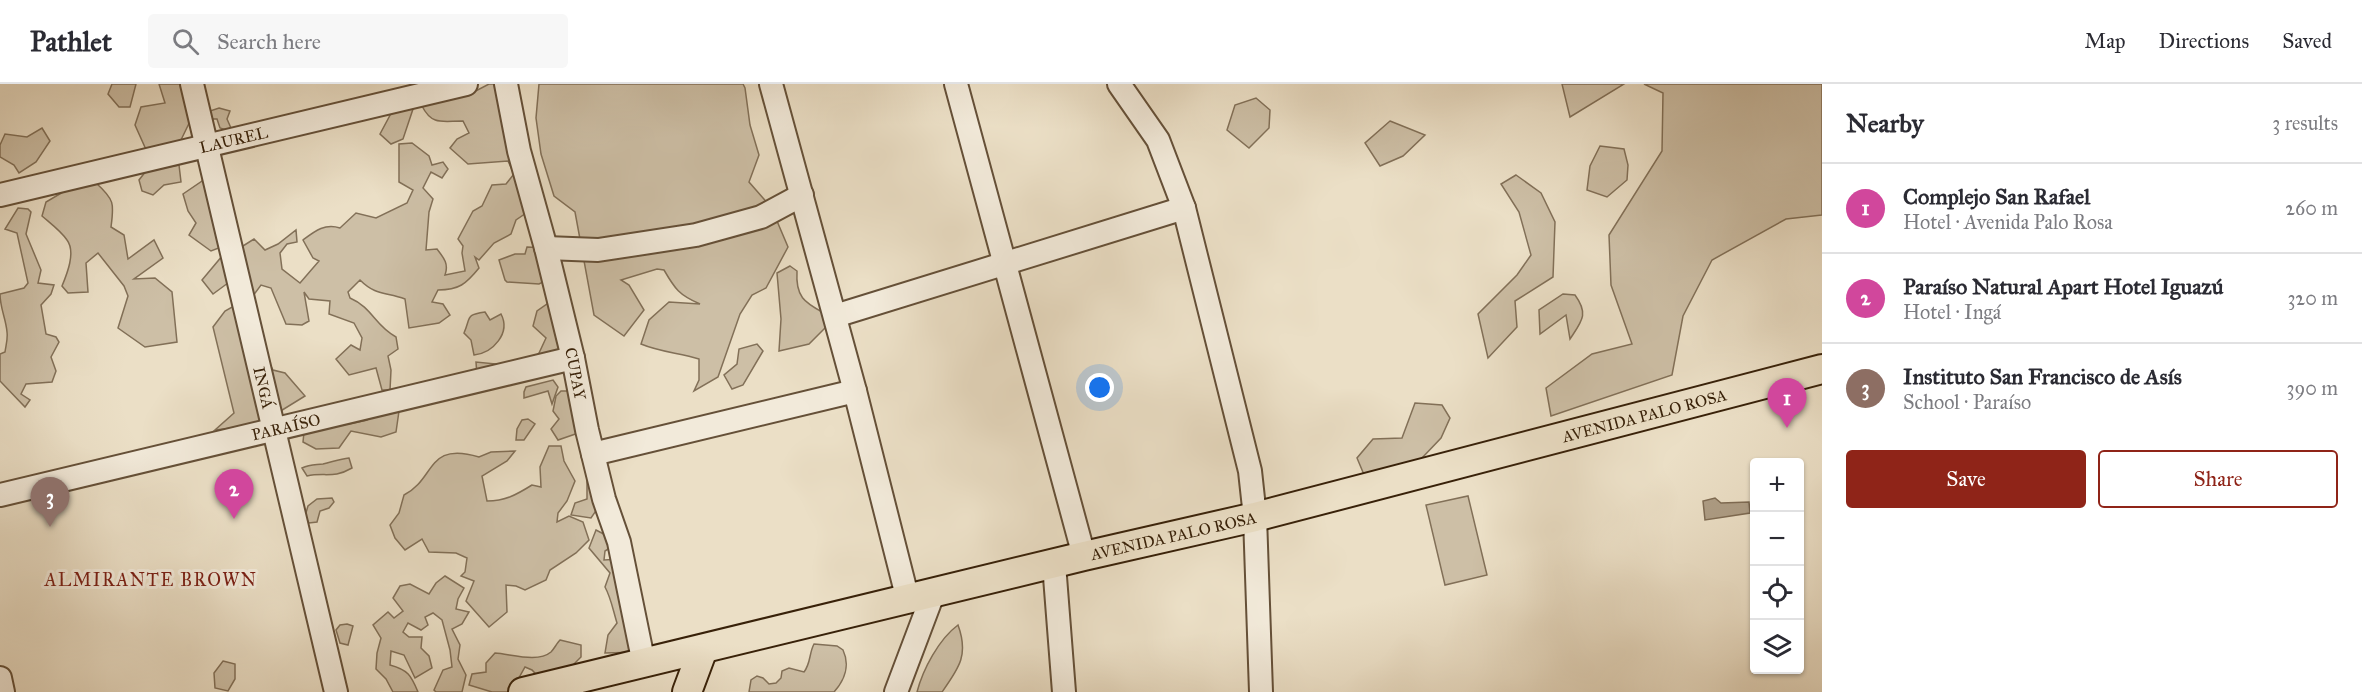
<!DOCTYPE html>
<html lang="en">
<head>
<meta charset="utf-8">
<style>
  :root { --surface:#fff; --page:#f7f7f7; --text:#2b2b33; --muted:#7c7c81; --line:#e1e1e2; --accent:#8f2418 }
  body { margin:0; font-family:"IM FELL Great Primer",serif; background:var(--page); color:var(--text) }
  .controls { position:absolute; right:18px; bottom:18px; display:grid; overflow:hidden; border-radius:6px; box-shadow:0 2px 4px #0004 }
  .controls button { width:54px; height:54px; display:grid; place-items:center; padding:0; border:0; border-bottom:2px solid var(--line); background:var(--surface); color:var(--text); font:30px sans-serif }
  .you { position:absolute; left:1100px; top:304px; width:21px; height:21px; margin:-15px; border:4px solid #fff; border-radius:50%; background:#1a73e8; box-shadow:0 0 0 9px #1a73e833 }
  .badge { display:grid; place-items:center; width:39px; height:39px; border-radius:50%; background:var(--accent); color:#fff; font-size:20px; font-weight:700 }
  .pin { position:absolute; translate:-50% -50px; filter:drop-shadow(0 2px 3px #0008) }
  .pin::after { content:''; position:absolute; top:32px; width:21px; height:18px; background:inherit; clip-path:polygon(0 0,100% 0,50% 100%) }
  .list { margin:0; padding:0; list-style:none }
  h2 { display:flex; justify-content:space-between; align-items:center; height:78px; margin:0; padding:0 24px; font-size:26px }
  h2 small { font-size:20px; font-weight:400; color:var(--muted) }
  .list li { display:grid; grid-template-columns:39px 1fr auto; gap:18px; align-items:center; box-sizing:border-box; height:90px; padding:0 24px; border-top:2px solid var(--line) }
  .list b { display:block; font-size:22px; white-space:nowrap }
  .list p { margin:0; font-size:20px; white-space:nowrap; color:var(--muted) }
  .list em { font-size:20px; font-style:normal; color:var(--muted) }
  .actions { display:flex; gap:12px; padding:18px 24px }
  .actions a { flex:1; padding:14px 0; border:2px solid var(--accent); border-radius:6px; text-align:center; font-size:21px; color:var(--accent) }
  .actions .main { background:var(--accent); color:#fff }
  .icon { flex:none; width:33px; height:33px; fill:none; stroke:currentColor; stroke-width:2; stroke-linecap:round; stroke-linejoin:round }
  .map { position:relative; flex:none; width:1822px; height:608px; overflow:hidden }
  header { display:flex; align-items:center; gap:36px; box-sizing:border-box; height:84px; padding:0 30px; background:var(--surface); border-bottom:2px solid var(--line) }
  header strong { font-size:28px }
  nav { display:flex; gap:33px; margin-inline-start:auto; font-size:21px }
  .search { width:420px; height:54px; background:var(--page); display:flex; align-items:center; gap:15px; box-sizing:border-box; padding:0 21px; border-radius:6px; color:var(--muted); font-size:22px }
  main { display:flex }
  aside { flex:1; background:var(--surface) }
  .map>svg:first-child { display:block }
</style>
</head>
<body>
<header>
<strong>Pathlet</strong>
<div class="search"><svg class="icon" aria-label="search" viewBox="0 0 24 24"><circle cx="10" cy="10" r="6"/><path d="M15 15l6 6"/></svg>Search here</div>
<nav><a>Map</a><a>Directions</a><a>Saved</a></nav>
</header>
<main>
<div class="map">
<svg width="1822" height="608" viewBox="0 0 1822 608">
  <rect width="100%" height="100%" fill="#ebdfc6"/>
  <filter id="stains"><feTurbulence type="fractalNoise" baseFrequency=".00333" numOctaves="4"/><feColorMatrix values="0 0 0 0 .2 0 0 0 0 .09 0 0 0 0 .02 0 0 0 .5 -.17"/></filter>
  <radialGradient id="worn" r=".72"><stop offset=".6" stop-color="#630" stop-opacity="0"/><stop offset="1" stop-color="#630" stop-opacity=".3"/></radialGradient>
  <g fill="#cdbfa6" stroke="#827058" stroke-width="1.5">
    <path d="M 112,0 L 136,0 L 130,23 L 119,23 L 108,10 Z"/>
    <path d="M 159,0 L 192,0 L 197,23 L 179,60 L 148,70 L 135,41 L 141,23 L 165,19 Z"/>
    <path d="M 429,0 L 470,10 L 489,0 L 504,0 L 535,123 L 516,136 L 511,150 L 494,159 L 479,176 L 475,173 L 479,184 C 466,200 459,206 438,206 L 432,218 L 443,220 L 450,231 L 439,239 L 409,244 L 405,215 C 386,208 376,212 360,196 L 348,208 L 350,214 C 373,224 374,241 396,253 L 398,265 L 388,272 L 391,286 L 390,306 L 382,306 L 376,284 L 349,291 L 336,275 L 351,261 L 360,266 L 362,254 L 354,239 L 329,230 L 330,217 L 309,215 L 304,208 L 309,237 L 302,241 L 286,240 L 271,204 L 261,201 L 247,220 L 248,238 L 263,249 L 263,268 L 273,286 L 285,289 L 305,312 L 258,341 L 215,346 L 234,329 L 213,243 L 225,227 L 243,217 L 232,196 L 213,210 L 202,196 L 223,171 L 235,167 L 254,155 L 265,166 L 278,160 L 296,146 L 297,158 L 287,160 L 280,169 L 282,185 L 300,199 L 319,177 L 313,174 L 303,156 C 315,147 325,139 340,144 L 356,129 L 376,134 L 407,119 L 413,106 L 399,98 L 399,60 L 412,59 L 429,72 L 432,81 L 443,78 L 448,85 L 442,94 L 431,88 L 423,104 L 433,115 L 429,128 L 426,166 L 437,165 C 444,174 449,180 445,191 L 465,187 L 462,169 L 463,162 L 458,155 L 473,127 L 482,122 L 492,101 L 506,100 L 514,90 L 508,77 L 468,80 L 450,64 L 457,55 L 469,49 L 463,37 C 443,37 432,42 422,22 Z"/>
    <path d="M 539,0 L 743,0 L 745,4 L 750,41 L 759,71 L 749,98 L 771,123 L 788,163 L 766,204 L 752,211 L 740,230 L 718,293 L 694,307 L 699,296 L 699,275 C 680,269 660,268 641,260 L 649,236 L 669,218 L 700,220 C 679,211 675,205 664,186 L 657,185 L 621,196 L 629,201 L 644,226 L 624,252 L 594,231 L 575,128 L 554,112 L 541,70 L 536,34 Z"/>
    <path d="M 1562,0 L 1624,0 L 1570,33 Z"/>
    <path d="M 1644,0 L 1822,0 L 1822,131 L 1786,135 L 1712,176 L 1683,232 L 1672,291 L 1551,332 L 1546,304 L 1592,270 L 1632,260 L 1611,201 L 1609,151 L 1662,67 L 1663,9 Z"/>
    <path d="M 1256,14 L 1270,26 L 1269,44 L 1249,64 L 1227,46 L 1235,21 Z"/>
    <path d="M 406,21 L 413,25 L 403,55 L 391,60 L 380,50 L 395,22 Z"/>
    <path d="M 219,24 L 230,27 L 227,35 L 231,44 L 226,46 L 220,44 L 217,35 L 209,35 L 210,27 Z"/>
    <path d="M 1390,37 L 1425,51 L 1403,72 L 1380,82 L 1365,59 Z"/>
    <path d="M 42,44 L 50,57 L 36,78 L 19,89 L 14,81 L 0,73 L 0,61 L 5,50 L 27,53 Z"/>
    <path d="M 1600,62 L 1624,65 L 1628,81 L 1627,96 L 1607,113 L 1587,106 L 1590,82 Z"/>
    <path d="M 179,81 L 181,98 L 164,101 L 153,111 L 142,107 L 139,96 L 146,87 Z"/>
    <path d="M 205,89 L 229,160 L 211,167 L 189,151 L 196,139 L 188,127 L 183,110 L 202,97 Z"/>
    <path d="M 1516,91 L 1541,109 L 1555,138 L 1553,193 L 1515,217 L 1517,243 L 1488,274 L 1478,230 L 1517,191 L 1531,171 L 1519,128 L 1501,100 Z"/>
    <path d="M 96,99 C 115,116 114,120 111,143 L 124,151 L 128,175 L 154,156 L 163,174 L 134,195 L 155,194 L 172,208 L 177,258 L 145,263 L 118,244 L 128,212 L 124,202 L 98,169 L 86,179 L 88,208 L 68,209 L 62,202 C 67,190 76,168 67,156 C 61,147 50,139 42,132 L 46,118 L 63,108 Z"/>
    <path d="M 18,124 L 28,125 L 31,128 L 26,150 L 41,186 L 38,199 L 54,201 L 51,210 L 41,221 L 46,250 L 56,253 L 59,258 L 51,273 L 56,287 L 52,298 L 26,300 L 21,310 L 30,316 L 25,323 L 0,297 L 0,270 L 5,268 C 6,261 8,255 7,248 C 6,235 0,224 0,210 L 24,204 L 28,199 L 17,149 L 5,145 Z"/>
    <path d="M 527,163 L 546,164 L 551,194 L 539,200 L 507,198 L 505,196 L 499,176 L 515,170 L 525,170 Z"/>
    <path d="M 790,182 L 797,187 C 795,219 810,220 834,235 L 809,260 L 779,267 L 781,235 L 777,189 Z"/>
    <path d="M 1563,210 L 1575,211 C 1589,230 1582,237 1570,255 L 1566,231 L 1540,250 L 1539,226 Z"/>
    <path d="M 557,213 L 570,276 L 477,292 L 476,278 L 506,281 L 515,276 L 531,277 L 539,269 L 546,254 L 533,242 L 537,227 Z"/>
    <path d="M 485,228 L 490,236 L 501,230 C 511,249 493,269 474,271 L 471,256 L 464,249 C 471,233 465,231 485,228 Z"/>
    <path d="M 757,260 L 763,267 L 743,301 L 732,305 L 724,291 L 737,280 L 739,265 Z"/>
    <path d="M 553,296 L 558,303 L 552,320 L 548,307 L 524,314 L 524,308 L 526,303 Z"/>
    <path d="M 561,307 L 574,307 L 587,346 L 558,356 L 551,345 L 559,335 L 553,327 L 556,312 Z"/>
    <path d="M 1415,319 L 1442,321 L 1450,334 L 1441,354 L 1420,376 L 1365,393 L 1357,374 L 1373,355 L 1402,354 Z"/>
    <path d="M 372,326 L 399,327 L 396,348 L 381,353 L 351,347 L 339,364 L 316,365 L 303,358 L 304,348 L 340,334 L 349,340 L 367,336 Z"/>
    <path d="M 528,335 L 535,340 L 524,356 L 516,356 L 517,345 L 522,336 Z"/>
    <path d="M 549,362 L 561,362 L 564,377 L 575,397 L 567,417 L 558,429 L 557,438 L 569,432 L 583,438 L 589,456 L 576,469 L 550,486 L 546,496 L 525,506 L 516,502 L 506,501 L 507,528 L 489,543 L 466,517 L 474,497 L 461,492 L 465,488 L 467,474 L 456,469 L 429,468 L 422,455 L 405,466 L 395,454 L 390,441 L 399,429 L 404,411 C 436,395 426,357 479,373 L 491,368 L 515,367 L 507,377 L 482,392 L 487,417 C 505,417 516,411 532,401 L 541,403 L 540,383 Z"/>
    <path d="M 349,374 L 352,384 C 333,395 325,388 307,392 L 302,384 C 310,380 315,381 323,380 C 332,378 340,375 349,374 Z"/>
    <path d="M 596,391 L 604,415 L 591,434 L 571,431 L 575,419 L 587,415 L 587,397 Z"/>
    <path d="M 1468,412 L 1487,491 L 1445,501 L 1426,421 Z"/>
    <path d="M 332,414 L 334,418 L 329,424 L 320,427 L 317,438 L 309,439 L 305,432 L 308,422 L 317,415 Z"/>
    <path d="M 596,446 L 619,458 L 605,467 L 604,476 L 620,475 L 641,568 L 605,569 L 608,551 L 617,539 C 613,526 611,514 605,503 L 610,489 L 589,464 Z"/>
    <path d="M 445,492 L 464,504 L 458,515 L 456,525 L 469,528 L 462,540 L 452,545 L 460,561 L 458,575 L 466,591 L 462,608 L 436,608 L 434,606 L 443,586 L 452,583 L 450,566 L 442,536 L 433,529 L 425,533 L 428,541 L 421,546 L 408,539 L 403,548 L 409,553 L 422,553 L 421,564 L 429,572 L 432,584 L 415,594 L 404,571 L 391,567 L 390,581 C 408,586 411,591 418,608 L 393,608 L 386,595 L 376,585 L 377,569 L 381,554 L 373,541 L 388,528 L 394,534 L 403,527 L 393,514 L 400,502 L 410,500 L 429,510 L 436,499 Z"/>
    <path d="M 347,540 L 353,542 L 348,561 L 340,559 L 336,546 L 340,541 Z"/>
    <path d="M 958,541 C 969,571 959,584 942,608 L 917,608 C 923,585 939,555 958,541 Z"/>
    <path d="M 560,556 L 581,561 L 581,573 L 571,583 L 546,601 L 532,586 L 525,583 L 511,608 L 492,608 L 469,601 L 472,590 L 486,588 L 486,579 L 495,569 C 511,570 538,579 551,568 C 554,565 557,559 560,556 Z"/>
    <path d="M 814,560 L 837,562 L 843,566 C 850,581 845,596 834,608 L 749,608 L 751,596 L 757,592 L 763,594 L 769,600 L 776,599 L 781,594 L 782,587 L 789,584 L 804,588 C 811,579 809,569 814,560 Z"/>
    <path d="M 223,577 L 235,580 L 235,595 L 228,607 L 215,604 L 214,589 Z"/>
  </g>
  <path fill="#ae9e86" stroke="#7f6c54" stroke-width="1.5" d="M 1715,414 L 1721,419 L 1749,418 L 1750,429 L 1705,436 L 1703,417 Z"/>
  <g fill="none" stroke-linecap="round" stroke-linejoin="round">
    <defs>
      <g id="minor">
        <path id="s1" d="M 192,0 L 336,608"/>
        <path id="s2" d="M 506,0 L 519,67 L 546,164 L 573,274 L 587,346 L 604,415 L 619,458 L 644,580"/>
        <path d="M 771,0 L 855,307 L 908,516"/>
        <path d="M 956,0 L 1084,472"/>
        <path d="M 1119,0 L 1158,56 L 1184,124 L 1250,387 L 1255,433 L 1261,608"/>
        <path id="s3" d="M 0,111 L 466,0"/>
        <path d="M 546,164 L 598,166 L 696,151 L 761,133 L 802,111"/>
        <path d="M 835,232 L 1184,124"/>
        <path d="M 593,370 L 855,307"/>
        <path id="s4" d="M 0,411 L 573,274"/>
        <path d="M 1054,480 L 1064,608"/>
        <path d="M 0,594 L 3,608"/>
        <path d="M 896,608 L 933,510"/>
      </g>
      <g id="major">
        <path id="s5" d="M 523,608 L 1084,472 L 1255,433 L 1822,285"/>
        <path d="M 687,608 L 703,565"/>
      </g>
    </defs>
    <use href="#minor" stroke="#655038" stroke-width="26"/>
    <use href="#major" stroke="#382109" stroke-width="32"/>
    <use href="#minor" stroke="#f2eada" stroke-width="22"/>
    <use href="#major" stroke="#ebdfc6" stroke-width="28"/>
  </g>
  <g text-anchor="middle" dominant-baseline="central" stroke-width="6" stroke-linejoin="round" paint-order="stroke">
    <g font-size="16" fill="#382109" stroke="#f2eada">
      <text stroke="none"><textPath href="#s3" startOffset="240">LAUREL</textPath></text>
      <text stroke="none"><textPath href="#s2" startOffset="298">CUPAY</textPath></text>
      <text stroke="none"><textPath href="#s1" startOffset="312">INGÁ</textPath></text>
      <text stroke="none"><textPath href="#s5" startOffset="1155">AVENIDA PALO ROSA</textPath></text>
      <text stroke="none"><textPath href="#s4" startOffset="294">PARAÍSO</textPath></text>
      <text stroke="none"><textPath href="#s5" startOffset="669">AVENIDA PALO ROSA</textPath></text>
    </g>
    <g font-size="18" letter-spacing="1.5" fill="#7a1f14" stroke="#f2eada">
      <text x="151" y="496">ALMIRANTE BROWN</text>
    </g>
  </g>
  <rect width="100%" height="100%" filter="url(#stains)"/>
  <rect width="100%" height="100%" fill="url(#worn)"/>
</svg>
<div class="controls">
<button>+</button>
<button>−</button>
<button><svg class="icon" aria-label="locate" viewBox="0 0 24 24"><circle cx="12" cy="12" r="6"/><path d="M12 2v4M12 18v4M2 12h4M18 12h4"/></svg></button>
<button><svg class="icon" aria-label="layers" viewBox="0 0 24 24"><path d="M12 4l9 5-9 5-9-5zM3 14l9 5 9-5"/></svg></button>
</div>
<div class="you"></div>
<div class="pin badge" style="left:1787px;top:344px;background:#d1479c">1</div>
<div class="pin badge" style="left:234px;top:435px;background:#d1479c">2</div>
<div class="pin badge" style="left:50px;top:443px;background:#8d6e63">3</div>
</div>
<aside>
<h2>Nearby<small>3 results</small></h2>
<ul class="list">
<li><span class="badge" style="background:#d1479c">1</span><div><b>Complejo San Rafael</b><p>Hotel · Avenida Palo Rosa</p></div><em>260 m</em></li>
<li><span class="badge" style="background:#d1479c">2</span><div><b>Paraíso Natural Apart Hotel Iguazú</b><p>Hotel · Ingá</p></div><em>320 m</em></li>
<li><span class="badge" style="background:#8d6e63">3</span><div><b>Instituto San Francisco de Asís</b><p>School · Paraíso</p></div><em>390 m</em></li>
</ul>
<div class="actions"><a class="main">Save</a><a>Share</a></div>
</aside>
</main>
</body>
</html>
